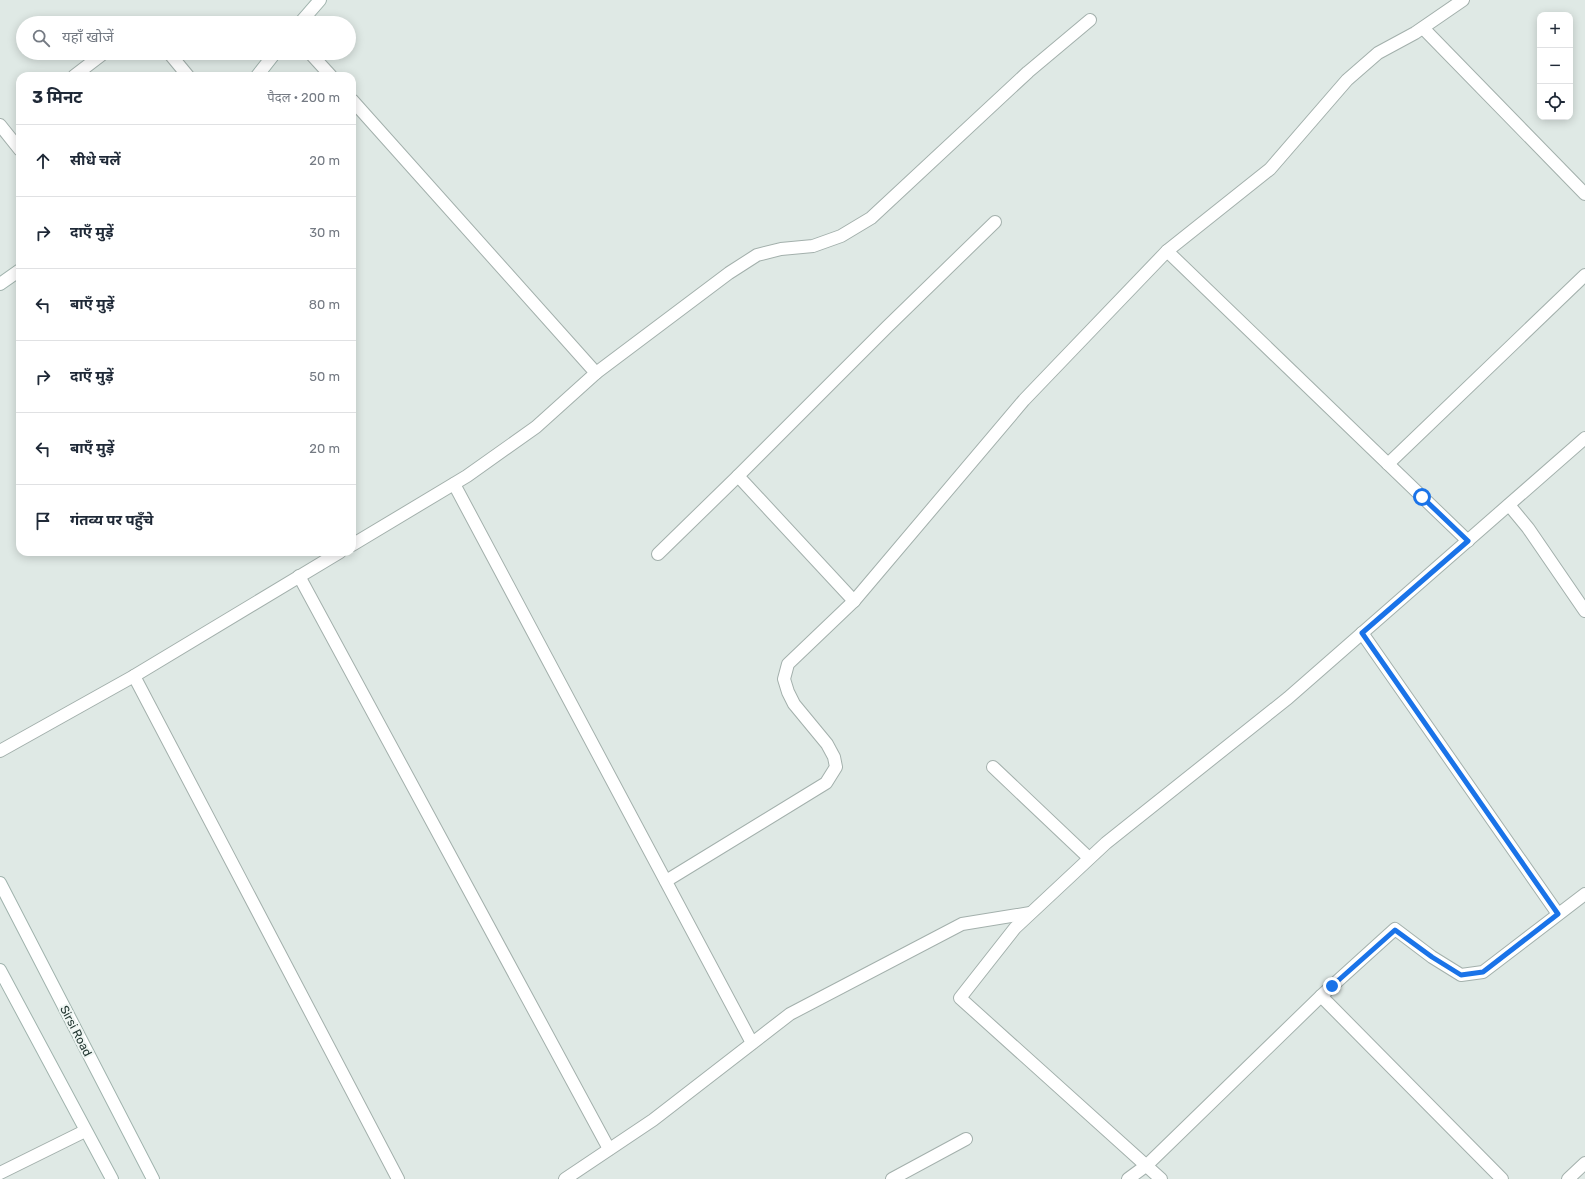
<!DOCTYPE html>
<html lang="hi">
<head>
<meta charset="utf-8">
<style>
  :root { --surface:#fff; --page:#f6f6f7; --text:#1f2937; --muted:#747a83; --line:#e0e1e3 }
  body { margin:0; font-family:Rubik,"Noto Sans Devanagari",sans-serif; background:var(--page); color:var(--text) }
  .controls { position:absolute; right:12px; top:12px; display:grid; overflow:hidden; border-radius:8px; box-shadow:0 2px 10px #0003 }
  .controls button { width:36px; height:36px; display:grid; place-items:center; padding:0; border:0; border-bottom:1px solid var(--line); background:var(--surface); color:var(--text); font:20px sans-serif }
  .stop { position:absolute; width:12px; height:12px; margin:-9px; border:3px solid #1a73e8; border-radius:50%; background:#fff }
  .stop.end { background:#1a73e8; border-color:#fff; box-shadow:0 1px 4px #0008 }
  .list { margin:0; padding:0; list-style:none }
  h2 { display:flex; justify-content:space-between; align-items:center; height:52px; margin:0; padding:0 16px; font-size:17px }
  h2 small { font-size:13px; font-weight:400; color:var(--muted) }
  .list li { display:grid; grid-template-columns:26px 1fr auto; gap:12px; align-items:center; box-sizing:border-box; height:72px; padding:0 16px; border-top:1px solid var(--line) }
  .list b { display:block; font-size:15px; white-space:nowrap }
  .list em { font-size:13px; font-style:normal; color:var(--muted) }
  .icon { flex:none; width:22px; height:22px; fill:none; stroke:currentColor; stroke-width:2; stroke-linecap:round; stroke-linejoin:round }
  .map { position:relative; flex:none; width:1585px; height:1179px; overflow:hidden }
  .search { position:absolute; background:var(--surface); box-shadow:0 2px 10px #0003; left:16px; top:16px; width:340px; height:44px; display:flex; align-items:center; gap:10px; box-sizing:border-box; padding:0 14px; border-radius:22px; color:var(--muted); font-size:15px }
  .panel { position:absolute; background:var(--surface); box-shadow:0 2px 10px #0003; left:16px; top:72px; width:340px; height:484px; border-radius:12px }
  .map>svg:first-child { display:block }
</style>
</head>
<body>
<div class="map">
<svg width="1585" height="1179" viewBox="0 0 1585 1179">
  <rect width="100%" height="100%" fill="#dfe9e5"/>
  <g fill="none" stroke-linecap="round" stroke-linejoin="round">
    <defs>
      <path id="lane" d="M 0,125 L 20,150"/>
      <g id="street">
        <path d="M 1423,28 L 1585,194"/>
        <path d="M 169,53 L 188,76"/>
        <path d="M 310,53 L 331,76"/>
        <path d="M 74,76 L 104,53"/>
        <path d="M 352,100 L 596,373"/>
        <path d="M 1167,251 L 1468,541"/>
        <path d="M 1388,464 L 1585,275"/>
        <path d="M 454,484 L 752,1043"/>
        <path d="M 1509,505 L 1528,528 L 1585,611"/>
        <path d="M 352,545 L 467,476 L 536,427 L 596,373 L 729,273 L 757,255 L 781,249 L 813,246 L 841,236 L 871,218 L 1028,72 L 1090,20"/>
        <path d="M 658,554 L 738,476"/>
        <path d="M 299,576 L 609,1149"/>
        <path d="M 854,601 L 738,476 L 887,327 L 995,222"/>
        <path d="M 1362,633 L 1558,914"/>
        <path d="M 134,676 L 398,1179"/>
        <path d="M 0,751 L 134,676 L 340,552"/>
        <path d="M 993,767 L 1089,858"/>
        <path d="M 666,881 L 826,783 L 836,767 L 834,757 L 827,744 L 794,704 L 788,692 L 784,679 L 788,664 L 854,601 L 1024,400 L 1167,251 L 1270,169 L 1347,80 L 1378,53 L 1415,33 L 1463,0"/>
        <path d="M 1321,996 L 1502,1179"/>
        <path d="M 0,1173 L 85,1131"/>
        <path d="M 565,1179 L 653,1120 L 790,1014 L 962,924 L 1030,913"/>
        <path d="M 892,1179 L 966,1139"/>
        <path d="M 1128,1179 L 1147,1165 L 1321,996 L 1395,929 L 1432,957 L 1461,975 L 1483,972 L 1585,894"/>
        <path d="M 1161,1179 L 960,998 L 1015,928 L 1106,843 L 1288,698 L 1585,438"/>
        <path d="M 1568,1179 L 1585,1163"/>
      </g>
      <g id="secondary">
        <path d="M 300,23 L 320,0"/>
        <path d="M 257,76 L 275,53"/>
        <path d="M 0,284 L 20,270"/>
        <path d="M 0,883 L 153,1179"/>
        <path d="M 0,970 L 112,1179"/>
      </g>
    </defs>
    <use href="#lane" stroke="#a3b0ac" stroke-width="14"/>
    <use href="#street" stroke="#a3b0ac" stroke-width="14"/>
    <use href="#secondary" stroke="#a0b3ad" stroke-width="14"/>
    <use href="#lane" stroke="#fff" stroke-width="12"/>
    <use href="#street" stroke="#fff" stroke-width="12"/>
    <use href="#secondary" stroke="#fff" stroke-width="12"/>
  </g>
  <g fill="none" stroke-linecap="round" stroke-linejoin="round">
    <path stroke="#1a73e8" stroke-width="5" d="M 1332,986 L 1395,930 L 1432,957 L 1461,975 L 1483,972 L 1558,914 L 1362,633 L 1468,541 L 1422,497"/>
  </g>
  <g text-anchor="middle" dominant-baseline="central" stroke-width="4" stroke-linejoin="round" paint-order="stroke">
    <g font-size="12" fill="#223732" stroke="#eff6f3">
      <text transform="translate(76 1031) rotate(63)">Sirsi Road</text>
    </g>
  </g>
</svg>
<div class="controls">
<button>+</button>
<button>−</button>
<button><svg class="icon" aria-label="locate" viewBox="0 0 24 24"><circle cx="12" cy="12" r="6"/><path d="M12 2v4M12 18v4M2 12h4M18 12h4"/></svg></button>
</div>
<div class="stop" style="left:1422px;top:497px"></div>
<div class="stop end" style="left:1332px;top:986px"></div>
<div class="search"><svg class="icon" aria-label="search" viewBox="0 0 24 24"><circle cx="10" cy="10" r="6"/><path d="M15 15l6 6"/></svg>यहाँ खोजें</div>
<section class="panel">
<h2>3 मिनट<small>पैदल · 200 m</small></h2>
<ul class="list">
<li><svg class="icon" aria-label="ahead" viewBox="0 0 24 24"><path d="M12 20V5M6 11l6-6 6 6"/></svg><div><b>सीधे चलें</b></div><em>20 m</em></li>
<li><svg class="icon" aria-label="right" viewBox="0 0 24 24"><path d="M7 20v-9h11M14 6l5 5-5 5"/></svg><div><b>दाएँ मुड़ें</b></div><em>30 m</em></li>
<li><svg class="icon" aria-label="left" viewBox="0 0 24 24"><path d="M17 20v-9H6M10 6l-5 5 5 5"/></svg><div><b>बाएँ मुड़ें</b></div><em>80 m</em></li>
<li><svg class="icon" aria-label="right" viewBox="0 0 24 24"><path d="M7 20v-9h11M14 6l5 5-5 5"/></svg><div><b>दाएँ मुड़ें</b></div><em>50 m</em></li>
<li><svg class="icon" aria-label="left" viewBox="0 0 24 24"><path d="M17 20v-9H6M10 6l-5 5 5 5"/></svg><div><b>बाएँ मुड़ें</b></div><em>20 m</em></li>
<li><svg class="icon" aria-label="arrive" viewBox="0 0 24 24"><path d="M6 21V4h12l-3 4 3 4H6"/></svg><div><b>गंतव्य पर पहुँचे</b></div></li>
</ul>
</section>
</div>
</body>
</html>
